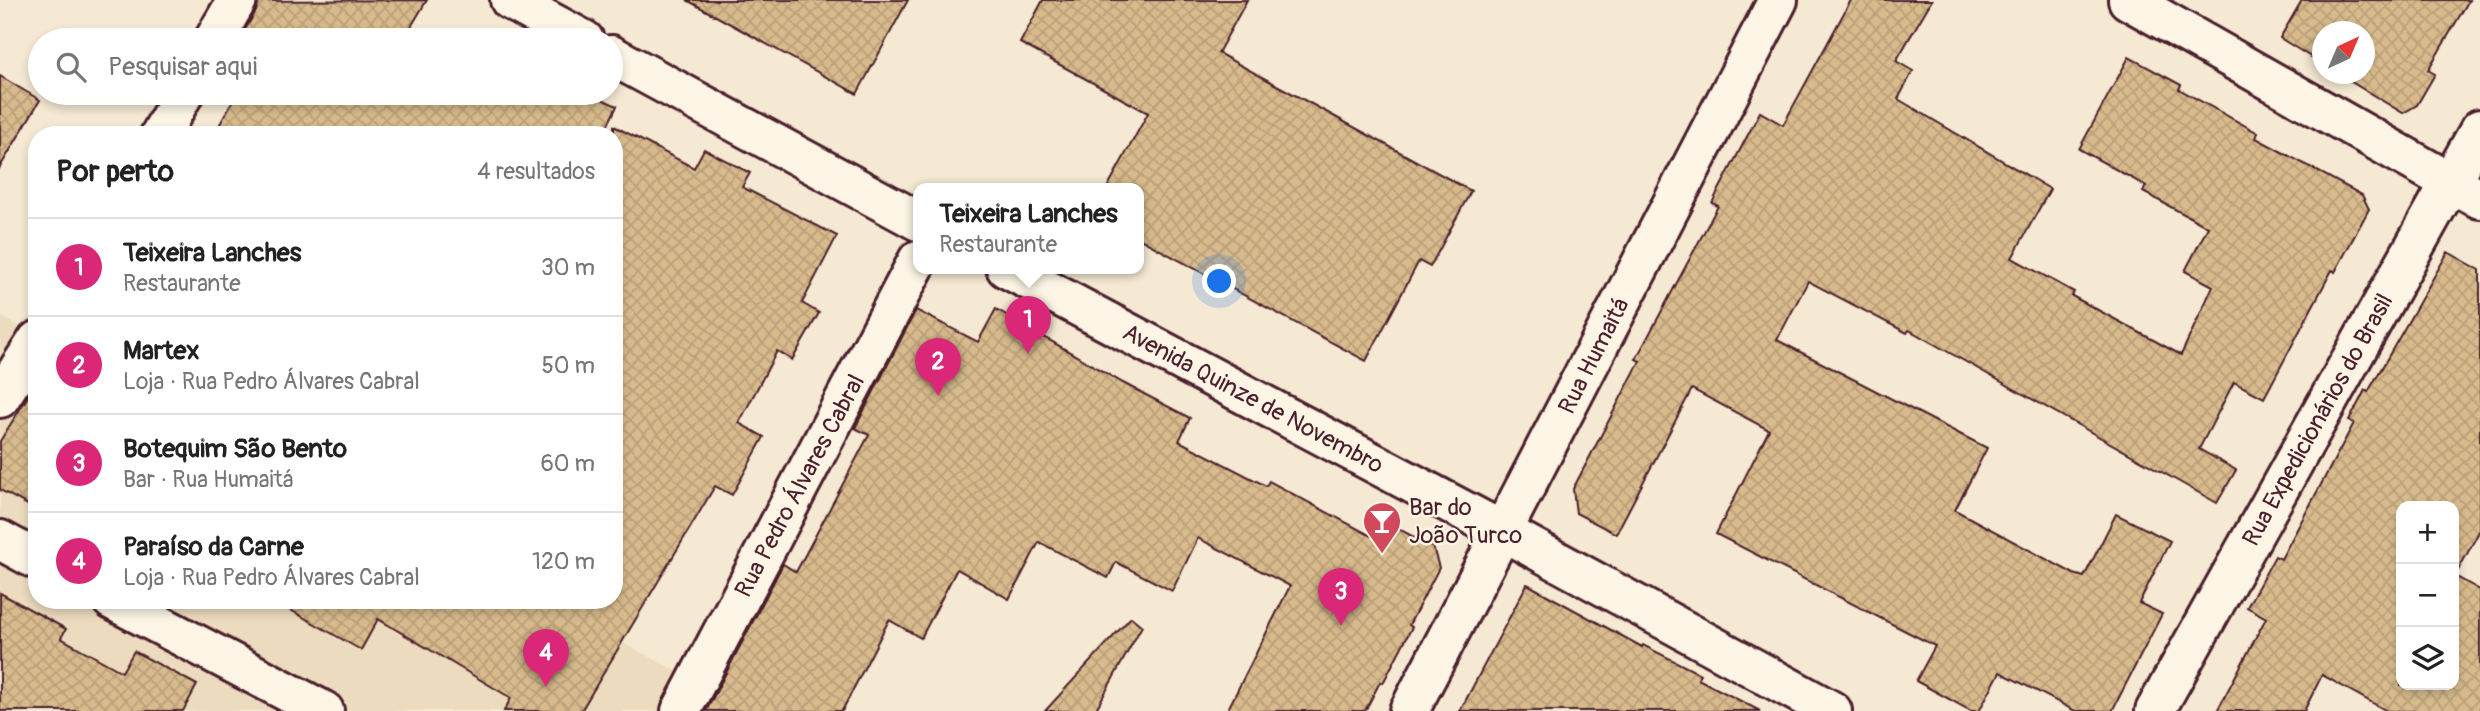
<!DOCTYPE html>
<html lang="pt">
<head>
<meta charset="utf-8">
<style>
  :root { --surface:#fff; --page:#f2f2f2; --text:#222; --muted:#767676; --line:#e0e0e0; --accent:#db2777 }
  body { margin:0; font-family:Pangolin,sans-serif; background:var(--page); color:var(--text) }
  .controls { position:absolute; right:21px; bottom:21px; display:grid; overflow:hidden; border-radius:14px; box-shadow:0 4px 10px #0003 }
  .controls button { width:63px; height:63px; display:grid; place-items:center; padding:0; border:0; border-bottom:2px solid var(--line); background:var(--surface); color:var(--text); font:35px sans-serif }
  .compass { position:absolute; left:2312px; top:21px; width:63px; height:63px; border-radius:50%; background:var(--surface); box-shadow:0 4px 10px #0003; rotate:44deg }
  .you { position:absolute; left:1220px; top:282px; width:24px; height:24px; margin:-18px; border:5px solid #fff; border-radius:50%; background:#1a73e8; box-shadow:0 0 0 10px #1a73e833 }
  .badge { display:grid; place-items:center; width:46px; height:46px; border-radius:50%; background:var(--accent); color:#fff; font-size:23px; font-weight:700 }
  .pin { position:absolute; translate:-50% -58px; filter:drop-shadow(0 2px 4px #0008) }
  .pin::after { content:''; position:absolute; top:37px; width:24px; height:21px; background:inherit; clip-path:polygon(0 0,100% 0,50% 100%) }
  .popup { position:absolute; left:913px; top:183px; width:231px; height:91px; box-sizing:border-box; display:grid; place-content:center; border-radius:14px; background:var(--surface); filter:drop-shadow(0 2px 5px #0005); font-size:23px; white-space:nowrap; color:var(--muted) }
  .popup b { font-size:26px; color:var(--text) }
  .popup::after { content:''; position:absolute; left:50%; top:100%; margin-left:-14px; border:14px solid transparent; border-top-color:var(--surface) }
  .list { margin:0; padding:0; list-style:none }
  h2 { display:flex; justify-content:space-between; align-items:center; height:91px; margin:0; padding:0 28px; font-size:30px }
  h2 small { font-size:23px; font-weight:400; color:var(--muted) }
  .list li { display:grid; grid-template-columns:46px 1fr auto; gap:21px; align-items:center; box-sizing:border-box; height:98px; padding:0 28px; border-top:2px solid var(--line) }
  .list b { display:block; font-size:26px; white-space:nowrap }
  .list p { margin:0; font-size:23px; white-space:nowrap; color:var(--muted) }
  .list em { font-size:23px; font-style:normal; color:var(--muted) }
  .icon { flex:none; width:38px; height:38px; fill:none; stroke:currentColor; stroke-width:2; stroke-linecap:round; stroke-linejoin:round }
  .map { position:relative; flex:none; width:2480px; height:711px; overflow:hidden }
  .search { position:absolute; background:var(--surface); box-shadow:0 4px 10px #0003; left:28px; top:28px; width:595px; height:77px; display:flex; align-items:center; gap:18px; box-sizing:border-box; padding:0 24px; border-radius:38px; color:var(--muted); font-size:26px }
  .panel { position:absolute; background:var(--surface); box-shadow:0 4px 10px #0003; left:28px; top:126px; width:595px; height:483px; border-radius:28px }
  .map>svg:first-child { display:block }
</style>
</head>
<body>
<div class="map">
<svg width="2480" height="711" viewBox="0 0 2480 711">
  <defs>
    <pattern id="building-cross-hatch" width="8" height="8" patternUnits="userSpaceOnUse" patternTransform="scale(1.75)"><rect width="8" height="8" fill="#d7bb8c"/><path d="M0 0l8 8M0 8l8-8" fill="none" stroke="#baa079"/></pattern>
  </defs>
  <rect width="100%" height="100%" fill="#f5e9d3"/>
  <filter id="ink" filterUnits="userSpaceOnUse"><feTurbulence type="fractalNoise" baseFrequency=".0143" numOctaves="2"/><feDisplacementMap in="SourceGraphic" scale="14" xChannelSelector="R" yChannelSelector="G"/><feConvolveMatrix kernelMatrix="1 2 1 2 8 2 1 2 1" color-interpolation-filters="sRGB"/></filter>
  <g filter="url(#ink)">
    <path fill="#ecdbbe" d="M 0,316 L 37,336 L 37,600 L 541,600 L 753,711 L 0,711 Z"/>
    <g fill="url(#building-cross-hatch)" stroke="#4a1f2b" stroke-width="2" fill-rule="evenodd">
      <path d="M 427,0 L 403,40 L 239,40 L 256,11 L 259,1 Z"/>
      <path d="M 687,0 L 908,0 L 857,94 Z"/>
      <path d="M 1043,0 L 1247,0 L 1218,53 L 1471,191 L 1430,267 L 1419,261 L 1366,361 L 1138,238 L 1138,188 L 1107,188 L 1148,113 L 1020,43 Z"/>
      <path d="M 1851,0 L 1932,0 L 1896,61 L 1913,71 L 1898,99 L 2050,189 L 2012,258 L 2074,292 L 2072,296 L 2181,355 L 2213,286 L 2185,271 L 2208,227 L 2143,192 L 2146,186 L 2079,149 L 2129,57 L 2181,85 L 2179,89 L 2258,133 L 2256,138 L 2362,195 L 2369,209 L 2335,272 L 2332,270 L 2264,398 L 2234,382 L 2199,449 L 2236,470 L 2217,503 L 1909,330 L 1907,333 L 1808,281 L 1777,340 L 1987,448 L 1955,510 L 2074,574 L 2084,577 L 2116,514 L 2170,541 L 2139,603 L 2162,614 L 2112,711 L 2075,711 L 2000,672 L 1979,711 L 1971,711 L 1916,681 L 1935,646 L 1716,534 L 1769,430 L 1692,389 L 1616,534 L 1576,513 L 1573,489 L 1640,361 L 1636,359 L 1718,206 L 1712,203 L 1760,112 L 1783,125 Z"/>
      <path d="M 2302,0 L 2469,0 L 2428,70 L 2435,74 L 2417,105 L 2403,113 L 2338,74 L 2364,74 L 2364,32 L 2322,32 L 2322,64 L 2280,38 Z"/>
      <path d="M 0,76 L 40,100 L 0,167 Z"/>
      <path d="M 237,93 L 589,93 L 617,106 L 603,135 L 214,135 Z"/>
      <path d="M 614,126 L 694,168 L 704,149 L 750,173 L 742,187 L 837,236 L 802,303 L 819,313 L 792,360 L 777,351 L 739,423 L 764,437 L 732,495 L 715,486 L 581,711 L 504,711 L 511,698 L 378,619 L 361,650 L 273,600 L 614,600 Z"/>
      <path d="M 2448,252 L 2480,270 L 2480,530 L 2455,576 L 2480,590 L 2480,711 L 2387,711 L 2322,675 L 2304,711 L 2217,711 L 2266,618 L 2247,607 L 2275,556 L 2281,559 L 2354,423 L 2349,421 L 2365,390 L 2368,392 ZM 2401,506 L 2454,506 L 2454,685 L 2401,685 Z"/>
      <path d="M 996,309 L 1123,383 L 1190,418 L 1179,441 L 1266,486 L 1269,481 L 1371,536 L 1380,519 L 1433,547 L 1439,568 L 1409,625 L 1412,627 L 1383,683 L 1380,682 L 1365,711 L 1227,711 L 1290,586 L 1198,538 L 1172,591 L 1116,562 L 1108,578 L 1039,542 L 1009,599 L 957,569 L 921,638 L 889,620 L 842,711 L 706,711 L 783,564 L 796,572 L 869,435 L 855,428 L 916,310 L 978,342 Z"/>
      <path d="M 37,382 L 37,510 L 0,490 L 0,441 Z"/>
      <path d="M 1527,584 L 1642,647 L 1643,645 L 1700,674 L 1698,679 L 1760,711 L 1460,711 Z"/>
      <path d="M 0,593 L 66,629 L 61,638 L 122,672 L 134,651 L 197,685 L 183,711 L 0,711 Z"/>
      <path d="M 1131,617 L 1142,626 L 1095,711 L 1045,711 Z"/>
    </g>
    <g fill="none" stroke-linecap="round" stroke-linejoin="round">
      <defs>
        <g id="street">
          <path d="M 2128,0 L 2480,199"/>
          <path d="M 214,40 L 237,0"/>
          <path d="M 160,135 L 184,93"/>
          <path d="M 0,398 L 37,341"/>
          <path d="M 681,711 L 918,260"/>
          <path d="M 1409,711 L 1778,0"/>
          <path d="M 2155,711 L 2480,129"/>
        </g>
        <g id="secondary">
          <path d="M 510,0 L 584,40"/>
          <path d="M 611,55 L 918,221"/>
          <path d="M 1006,268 L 1504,532 L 1832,711"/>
          <path d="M 0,540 L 37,560"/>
          <path d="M 112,600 L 324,711"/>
        </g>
      </defs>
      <use href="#street" stroke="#4a1f2b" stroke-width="44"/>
      <use href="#secondary" stroke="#4a1f2b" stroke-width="44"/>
      <use href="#street" stroke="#fcf5e5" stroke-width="38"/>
      <use href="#secondary" stroke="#fcf5e5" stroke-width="38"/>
    </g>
  </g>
  <defs>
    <symbol id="bar-pin" viewBox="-11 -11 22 30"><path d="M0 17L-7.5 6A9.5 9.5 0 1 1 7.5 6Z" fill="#d1495b" stroke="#fcf5e5"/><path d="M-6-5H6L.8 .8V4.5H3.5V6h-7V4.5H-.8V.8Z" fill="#fff"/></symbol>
  </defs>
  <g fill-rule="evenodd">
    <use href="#bar-pin" x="1360" y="499" width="44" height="60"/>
  </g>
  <g text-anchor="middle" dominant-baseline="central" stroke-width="5" stroke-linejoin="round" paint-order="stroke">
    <g font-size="24" fill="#4a1f2b" stroke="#fcf5e5">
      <text transform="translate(1594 356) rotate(-63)">Rua Humaitá</text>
      <text transform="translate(1253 399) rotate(28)">Avenida Quinze de Novembro</text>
      <text transform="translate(2318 420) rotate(-61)">Rua Expedicionários do Brasil</text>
      <text transform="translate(800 486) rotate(-62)">Rua Pedro Álvares Cabral</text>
    </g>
    <g font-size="24" fill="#4a1f2b" stroke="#fcf5e5" text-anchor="start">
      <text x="1409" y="507">Bar do<tspan x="1409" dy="28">João Turco</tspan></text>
    </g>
  </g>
</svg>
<div class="controls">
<button>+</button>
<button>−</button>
<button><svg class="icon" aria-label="layers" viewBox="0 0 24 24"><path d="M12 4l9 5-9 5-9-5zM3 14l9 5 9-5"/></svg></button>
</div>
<svg class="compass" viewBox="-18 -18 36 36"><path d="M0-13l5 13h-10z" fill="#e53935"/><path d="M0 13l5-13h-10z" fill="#767676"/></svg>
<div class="you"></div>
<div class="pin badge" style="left:1028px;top:354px">1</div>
<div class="popup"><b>Teixeira Lanches</b>Restaurante</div>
<div class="pin badge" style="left:938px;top:396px">2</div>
<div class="pin badge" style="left:1341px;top:626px">3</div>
<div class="pin badge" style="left:546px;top:687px">4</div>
<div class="search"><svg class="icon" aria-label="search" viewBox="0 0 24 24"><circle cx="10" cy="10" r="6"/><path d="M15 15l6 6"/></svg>Pesquisar aqui</div>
<section class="panel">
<h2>Por perto<small>4 resultados</small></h2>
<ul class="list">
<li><span class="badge">1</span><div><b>Teixeira Lanches</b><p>Restaurante</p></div><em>30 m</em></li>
<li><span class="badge">2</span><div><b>Martex</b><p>Loja · Rua Pedro Álvares Cabral</p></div><em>50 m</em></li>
<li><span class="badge">3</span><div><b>Botequim São Bento</b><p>Bar · Rua Humaitá</p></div><em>60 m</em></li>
<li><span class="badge">4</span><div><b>Paraíso da Carne</b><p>Loja · Rua Pedro Álvares Cabral</p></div><em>120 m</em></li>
</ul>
</section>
</div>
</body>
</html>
